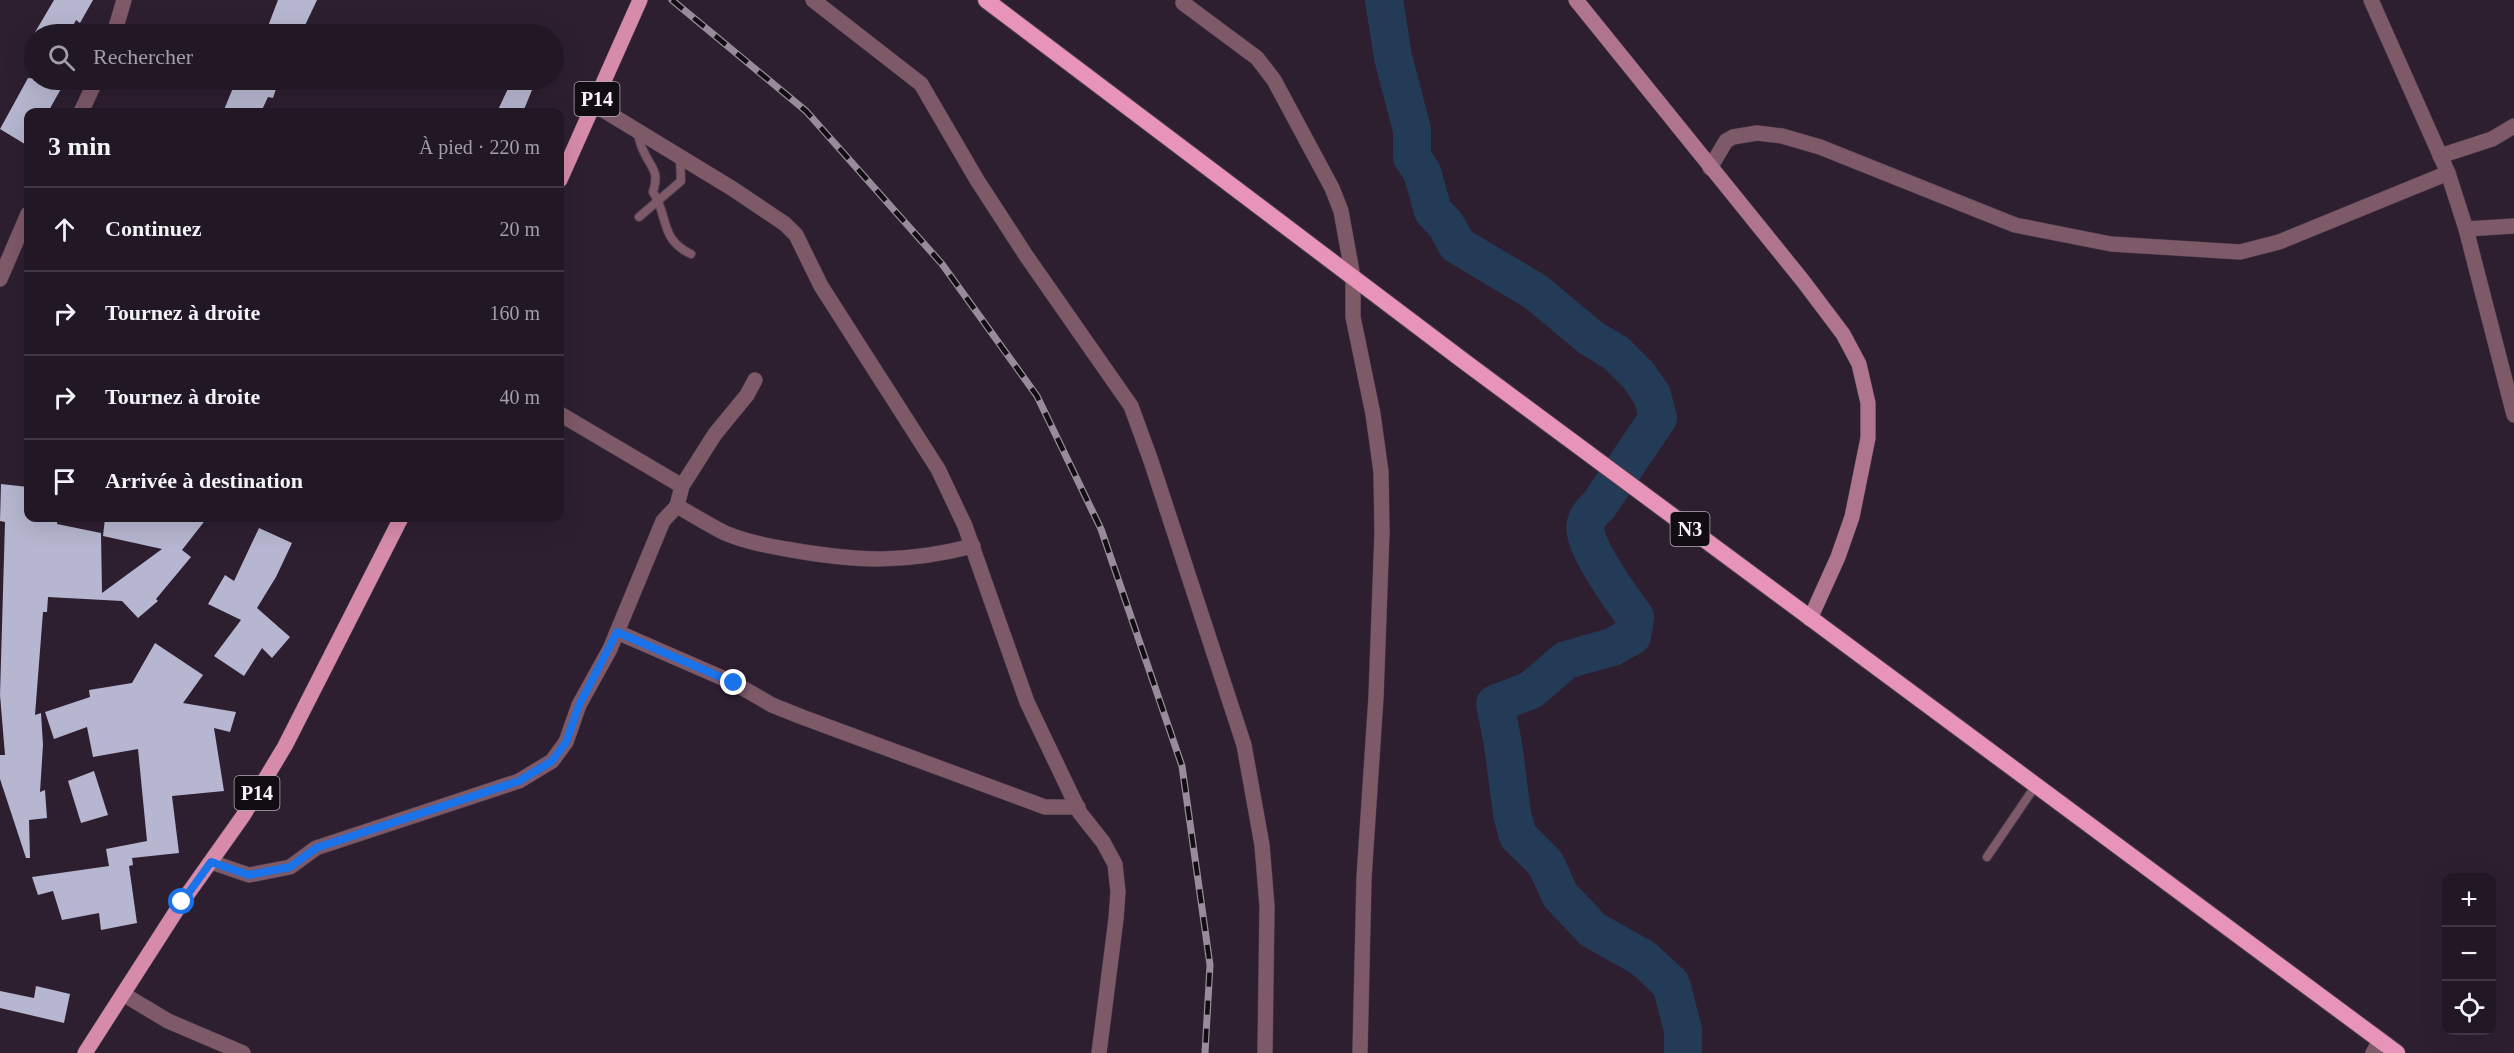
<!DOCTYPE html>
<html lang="fr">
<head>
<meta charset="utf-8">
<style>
  :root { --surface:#221724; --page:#2a202c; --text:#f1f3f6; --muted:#a29fa6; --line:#3f3641 }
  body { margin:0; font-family:Georgia,serif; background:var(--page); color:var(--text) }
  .controls { position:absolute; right:18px; bottom:18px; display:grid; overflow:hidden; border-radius:12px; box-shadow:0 6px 24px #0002 }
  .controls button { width:54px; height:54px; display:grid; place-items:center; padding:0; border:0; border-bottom:2px solid var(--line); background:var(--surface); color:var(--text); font:30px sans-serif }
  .stop { position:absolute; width:18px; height:18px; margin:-14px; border:4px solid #1a73e8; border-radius:50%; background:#fff }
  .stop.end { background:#1a73e8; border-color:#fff; box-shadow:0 2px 6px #0008 }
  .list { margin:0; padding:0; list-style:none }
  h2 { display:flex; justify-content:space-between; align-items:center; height:78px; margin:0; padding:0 24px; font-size:26px }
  h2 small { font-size:20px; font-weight:400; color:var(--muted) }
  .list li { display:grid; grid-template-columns:39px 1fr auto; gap:18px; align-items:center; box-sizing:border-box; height:84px; padding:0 24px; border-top:2px solid var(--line) }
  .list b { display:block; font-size:22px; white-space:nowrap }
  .list em { font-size:20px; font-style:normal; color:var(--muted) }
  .icon { flex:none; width:33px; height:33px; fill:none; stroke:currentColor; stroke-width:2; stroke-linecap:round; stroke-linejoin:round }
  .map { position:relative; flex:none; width:2514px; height:1053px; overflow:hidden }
  .search { position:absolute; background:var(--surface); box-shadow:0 6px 24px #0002; left:24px; top:24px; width:540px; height:66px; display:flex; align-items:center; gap:15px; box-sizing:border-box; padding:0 21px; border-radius:33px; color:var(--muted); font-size:22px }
  .panel { position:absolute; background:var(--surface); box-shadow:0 6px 24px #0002; left:24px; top:108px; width:540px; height:414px; border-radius:12px }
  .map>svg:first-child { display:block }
</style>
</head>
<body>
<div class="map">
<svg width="2514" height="1053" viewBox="0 0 2514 1053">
  <rect width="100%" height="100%" fill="#2d1f30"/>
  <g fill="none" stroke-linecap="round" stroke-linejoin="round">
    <path stroke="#243b58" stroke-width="38" d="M 1384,0 L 1393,57 L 1412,130 L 1412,157 L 1422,172 L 1433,211 L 1446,225 L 1457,245 L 1536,292 L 1591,338 L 1616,353 L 1638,375 L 1652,395 L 1658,418 L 1599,505 C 1591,513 1583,520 1586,533 C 1589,553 1622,600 1635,617 L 1632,636 L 1612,647 L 1566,660 L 1531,690 L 1495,704 L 1503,744 L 1512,814 L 1518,836 L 1546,864 L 1560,895 L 1593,930 L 1643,958 L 1671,984 L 1683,1030 L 1683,1053"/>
  </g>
  <g fill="#b6b6d0">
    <path d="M 54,0 L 93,0 L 80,23 L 76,20 L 69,34 L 34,34 Z"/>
    <path d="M 278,0 L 317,0 L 301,34 L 265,34 Z"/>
    <path d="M 28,78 L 49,80 L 62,87 L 48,112 L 28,112 L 28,146 L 0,129 Z"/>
    <path d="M 226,80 L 279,80 L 273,98 L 268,97 L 261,112 L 223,112 L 233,88 L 236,89 L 237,86 L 226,82 Z"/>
    <path d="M 512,80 L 532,90 L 523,112 L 497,112 Z"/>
    <path d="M 1,484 L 28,487 L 28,518 L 58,518 L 57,524 L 101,533 L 102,593 L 162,549 L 103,536 L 105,518 L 207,518 L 182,550 L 191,557 L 156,599 L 158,601 L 138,618 L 122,601 L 48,597 L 47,612 L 43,612 L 35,715 L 41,713 L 43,745 L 40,792 L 45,790 L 47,818 L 29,820 L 30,858 L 26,858 L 0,779 L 0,755 L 5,755 L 0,695 L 5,522 L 0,521 Z"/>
    <path d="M 259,528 L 292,543 L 276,577 L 257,608 L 290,637 L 272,658 L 262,648 L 244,676 L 214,656 L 241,620 L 208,604 L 225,575 L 234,581 Z"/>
    <path d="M 155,643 L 203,675 L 183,703 L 236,712 L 230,732 L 214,728 L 224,791 L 172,796 L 179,853 L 132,858 L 133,865 L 129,866 L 137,923 L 101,930 L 99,913 L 62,920 L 53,891 L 38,895 L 32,877 L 109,866 L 106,849 L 147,841 L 138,749 L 93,757 L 87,727 L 54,739 L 45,712 L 90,697 L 89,690 L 132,683 Z"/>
    <path d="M 94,771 L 108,815 L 81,823 L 68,781 Z"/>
    <path d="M 36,986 L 70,994 L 64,1023 L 0,1008 L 0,991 L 34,998 Z"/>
  </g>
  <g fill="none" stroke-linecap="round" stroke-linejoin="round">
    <defs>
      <g id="service">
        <path d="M 637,131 C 639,137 640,145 643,150 C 651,169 660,170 653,192 C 669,216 659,239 691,254"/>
        <path d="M 639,217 L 681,181 L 680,157"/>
        <path d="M 1987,857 L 2036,785"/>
      </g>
      <g id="minor">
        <path d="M 813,0 L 921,84 L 977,180 L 1027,257 L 1131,406 L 1151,461 L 1244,745 L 1262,845 L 1267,906 L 1265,1053"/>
        <path d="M 2371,0 L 2448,173 L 2466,229 L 2514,415"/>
        <path d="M 1183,3 L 1257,58 L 1274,80 L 1332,188 L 1341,211 L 1353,277 L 1353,317 L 1373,414 L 1381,472 L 1382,532 L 1376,697 L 1364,878 L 1360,1053"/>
        <path d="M 114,34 L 124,0"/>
        <path d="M 595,105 L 733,189 L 785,224 L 796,235 L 821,286 L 938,469 L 965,526 L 1027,702 L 1080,813 L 1103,842 L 1115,864 L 1118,892 L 1116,919 L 1099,1053"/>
        <path d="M 81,112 L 96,80"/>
        <path d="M 2440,156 L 2492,139 L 2514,126"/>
        <path d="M 1710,168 L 1726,141 L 1733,137 L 1757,133 L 1782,136 L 1820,147 L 2015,225 L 2111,244 L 2240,252 L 2279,242 L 2448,173"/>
        <path d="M 2466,229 L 2514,226"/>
        <path d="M 0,279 L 28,214"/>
        <path d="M 560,414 L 682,486"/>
        <path d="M 677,506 C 693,515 709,525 725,533 C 746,542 769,546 792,550 C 860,562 906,563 973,546"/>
        <path d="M 617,632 L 734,683 L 772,705 L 802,717 L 1045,807 L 1078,807"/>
        <path d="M 211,862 L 249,875 L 290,867 L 316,848 L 519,781 L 552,761 L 566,742 L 579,705 L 610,649 L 663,521 L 677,506 L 682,486 L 715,434 L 747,395 L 755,380"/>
        <path d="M 123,994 L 168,1021 L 243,1053"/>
        <path d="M 2373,1053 L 2380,1040"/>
      </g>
      <path id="secondary" d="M 1576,0 L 1803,281 L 1843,334 L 1859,364 L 1868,403 L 1868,438 L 1852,517 L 1838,557 L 1810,619"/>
      <g id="primary">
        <path d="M 560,180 L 640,0"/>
        <path d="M 85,1053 L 182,902 L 243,816 L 285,746 L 401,518"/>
      </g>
      <path id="trunk" d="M 986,0 L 1465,362 L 2397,1053"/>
    </defs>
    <use href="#service" stroke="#4a3c4d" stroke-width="10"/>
    <use href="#minor" stroke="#4a3c4d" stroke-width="16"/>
    <use href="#secondary" stroke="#4a3c4d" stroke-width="16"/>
    <use href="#primary" stroke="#4a3c4d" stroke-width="16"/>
    <use href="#trunk" stroke="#4a3c4d" stroke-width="18"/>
    <use href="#service" stroke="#7e5968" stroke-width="8"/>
    <use href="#minor" stroke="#7e5968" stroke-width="15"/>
    <use href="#secondary" stroke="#b0758e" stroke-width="15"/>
    <use href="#primary" stroke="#d78bab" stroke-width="15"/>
    <use href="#trunk" stroke="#e894b8" stroke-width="16"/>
    <defs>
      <path id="rail" d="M 672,0 L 806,111 L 942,264 L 1037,396 L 1101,529 L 1182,766 L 1210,965 L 1205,1053"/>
    </defs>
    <use href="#rail" stroke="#988c9a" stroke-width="7"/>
    <use href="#rail" stroke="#120c13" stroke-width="4.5" stroke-dasharray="14" stroke-linecap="butt"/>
  </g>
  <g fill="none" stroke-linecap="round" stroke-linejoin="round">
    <path stroke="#1a73e8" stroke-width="8" d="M 182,902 L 211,862 L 249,875 L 290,867 L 316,848 L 519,781 L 552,761 L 566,742 L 579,705 L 617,632 L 734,683"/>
  </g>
  <g text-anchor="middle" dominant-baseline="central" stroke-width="6" stroke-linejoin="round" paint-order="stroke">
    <g fill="#120c13" stroke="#b5acb7" stroke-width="1.5">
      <rect x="574.5" y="82" width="45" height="34" rx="4.5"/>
      <rect x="1670.5" y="512" width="39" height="34" rx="4.5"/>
      <rect x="234.5" y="776" width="45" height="34" rx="4.5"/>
    </g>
    <g font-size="20" font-weight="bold" fill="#fbf1fd">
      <text x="597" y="99">P14</text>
      <text x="1690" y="529">N3</text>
      <text x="257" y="793">P14</text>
    </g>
  </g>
</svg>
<div class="controls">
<button>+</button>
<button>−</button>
<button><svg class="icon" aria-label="locate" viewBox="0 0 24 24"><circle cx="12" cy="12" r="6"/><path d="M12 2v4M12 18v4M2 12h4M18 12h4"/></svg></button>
</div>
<div class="stop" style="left:182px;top:902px"></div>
<div class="stop end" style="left:734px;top:683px"></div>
<div class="search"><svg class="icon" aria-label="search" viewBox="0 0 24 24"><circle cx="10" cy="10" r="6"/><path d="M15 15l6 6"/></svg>Rechercher</div>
<section class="panel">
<h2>3 min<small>À pied · 220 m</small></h2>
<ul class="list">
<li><svg class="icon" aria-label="ahead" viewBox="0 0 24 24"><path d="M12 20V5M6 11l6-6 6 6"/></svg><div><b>Continuez</b></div><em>20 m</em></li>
<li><svg class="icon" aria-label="right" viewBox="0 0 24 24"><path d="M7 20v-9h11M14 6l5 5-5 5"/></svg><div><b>Tournez à droite</b></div><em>160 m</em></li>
<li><svg class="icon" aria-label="right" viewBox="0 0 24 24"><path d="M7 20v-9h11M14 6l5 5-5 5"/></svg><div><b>Tournez à droite</b></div><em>40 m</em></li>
<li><svg class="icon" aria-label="arrive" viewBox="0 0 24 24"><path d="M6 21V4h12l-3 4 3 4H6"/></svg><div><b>Arrivée à destination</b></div></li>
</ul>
</section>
</div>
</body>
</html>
